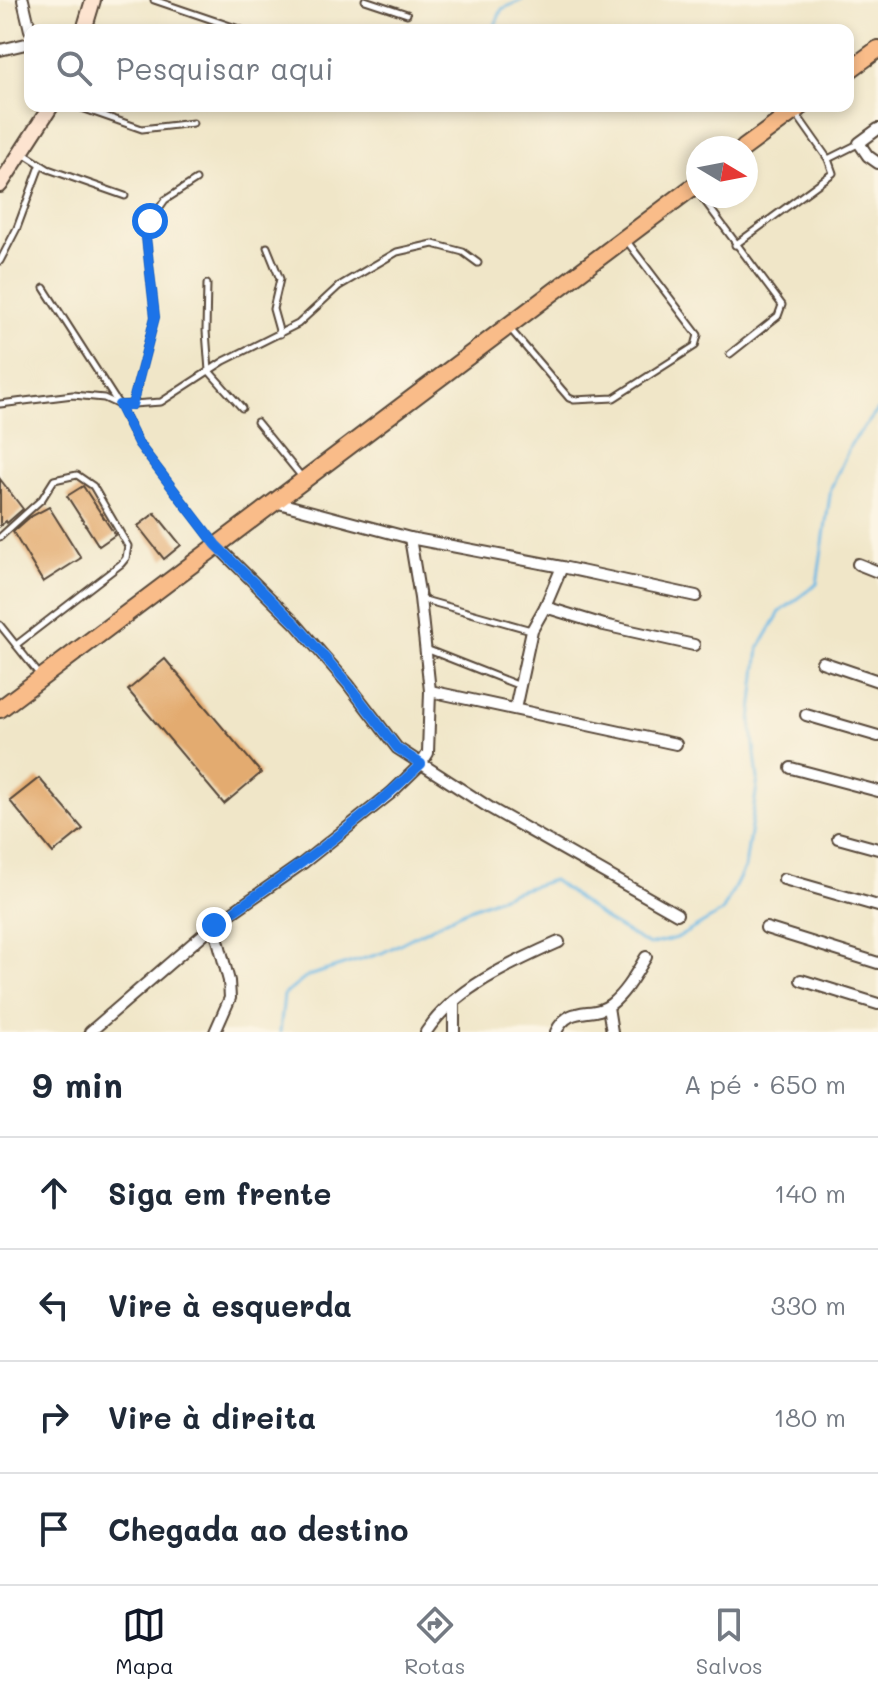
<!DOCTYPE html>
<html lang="pt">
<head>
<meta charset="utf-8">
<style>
  :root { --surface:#fff; --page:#f2f2f3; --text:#1f2937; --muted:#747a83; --line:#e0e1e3; --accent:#111827 }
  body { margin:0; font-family:Mali,sans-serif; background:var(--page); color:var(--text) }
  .compass { position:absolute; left:686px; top:136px; width:72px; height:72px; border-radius:50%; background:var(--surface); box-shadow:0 4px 12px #0003; rotate:100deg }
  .stop { position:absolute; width:24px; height:24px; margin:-18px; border:6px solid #1a73e8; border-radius:50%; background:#fff }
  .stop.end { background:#1a73e8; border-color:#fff; box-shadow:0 2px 8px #0008 }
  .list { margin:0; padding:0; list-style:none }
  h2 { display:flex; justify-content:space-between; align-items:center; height:104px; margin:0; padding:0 32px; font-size:34px }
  h2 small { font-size:26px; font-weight:400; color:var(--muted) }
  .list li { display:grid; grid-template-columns:52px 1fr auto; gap:24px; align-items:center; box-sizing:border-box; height:112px; padding:0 32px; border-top:2px solid var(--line) }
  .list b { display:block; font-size:30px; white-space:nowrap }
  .list em { font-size:26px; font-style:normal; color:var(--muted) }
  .icon { flex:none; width:44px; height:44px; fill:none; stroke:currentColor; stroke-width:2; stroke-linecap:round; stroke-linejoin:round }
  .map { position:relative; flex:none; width:878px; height:1032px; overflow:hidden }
  .search { position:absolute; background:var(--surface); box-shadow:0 4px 12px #0003; left:24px; right:24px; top:24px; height:88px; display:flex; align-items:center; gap:20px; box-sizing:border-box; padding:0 28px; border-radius:16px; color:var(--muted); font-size:30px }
  .sheet { height:552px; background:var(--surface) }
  nav { display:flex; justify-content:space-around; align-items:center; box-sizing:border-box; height:112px; border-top:2px solid var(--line); background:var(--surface); font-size:22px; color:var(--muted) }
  nav a { display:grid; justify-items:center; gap:4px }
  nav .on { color:var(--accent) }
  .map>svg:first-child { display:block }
</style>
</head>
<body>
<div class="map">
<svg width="878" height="1032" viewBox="0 0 878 1032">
  <rect width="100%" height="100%" fill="#fcf5e5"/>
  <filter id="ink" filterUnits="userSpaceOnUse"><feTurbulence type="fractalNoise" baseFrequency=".0125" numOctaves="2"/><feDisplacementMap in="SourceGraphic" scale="16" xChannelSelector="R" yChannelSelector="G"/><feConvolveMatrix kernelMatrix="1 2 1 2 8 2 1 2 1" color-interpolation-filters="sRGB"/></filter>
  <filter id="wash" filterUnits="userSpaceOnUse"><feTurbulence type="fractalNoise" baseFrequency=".006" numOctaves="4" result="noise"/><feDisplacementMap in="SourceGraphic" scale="32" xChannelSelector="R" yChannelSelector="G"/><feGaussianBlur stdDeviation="1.8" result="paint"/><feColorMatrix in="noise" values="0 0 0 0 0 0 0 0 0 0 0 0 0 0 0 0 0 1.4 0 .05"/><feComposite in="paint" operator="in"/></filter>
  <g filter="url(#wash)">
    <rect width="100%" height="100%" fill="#f0e6c8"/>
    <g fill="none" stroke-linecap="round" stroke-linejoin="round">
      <g stroke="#6ab7e4" stroke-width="3">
        <path d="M 493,30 L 502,9 L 522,0"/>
        <path d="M 280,1032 L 284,995 L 308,976 L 382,953 L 460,913 L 507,894 L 553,880 L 609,922 L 649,945 L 677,938 L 722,912 L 745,867 L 758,779 L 751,721 L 759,648 L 780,612 L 817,584 L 831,488 L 851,444 L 878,410"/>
      </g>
    </g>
    <g id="blocks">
      <g fill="#e3ab70">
        <path d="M 0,479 L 23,509 L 7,523 L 6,521 L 0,526 Z"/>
        <path d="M 83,486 L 115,535 L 99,546 L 67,496 Z"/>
        <path d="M 49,507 L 81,558 L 43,582 L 13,532 L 30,517 Z"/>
        <path d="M 155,513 L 181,545 L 164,559 L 138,526 Z"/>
        <path d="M 165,659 L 261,773 L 224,804 L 128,690 Z"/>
        <path d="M 39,778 L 83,829 L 53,853 L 10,801 Z"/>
      </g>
    </g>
  </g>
  <g filter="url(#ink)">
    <use href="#blocks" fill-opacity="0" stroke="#564638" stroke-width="2"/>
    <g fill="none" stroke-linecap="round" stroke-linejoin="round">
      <defs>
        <g id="lane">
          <path d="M 154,0 L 242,30"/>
          <path d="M 365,0 L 407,14"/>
          <path d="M 76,106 L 142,129 L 193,123"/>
          <path d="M 23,153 L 48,169 L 125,196"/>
          <path d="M 828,159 L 858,144"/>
          <path d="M 701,196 L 782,305 L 778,316 L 730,354"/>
          <path d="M 735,245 L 833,173 L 828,159 L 797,115"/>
          <path d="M 267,247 L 280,279 L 273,309 L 280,334"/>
          <path d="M 0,261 L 17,228 L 40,166"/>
          <path d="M 207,284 L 206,331 L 209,371 L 242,408"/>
          <path d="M 44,288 L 119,405 L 138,443 L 216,545"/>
          <path d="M 511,330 L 569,398 L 574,400 L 614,398 L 695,346 L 698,335 L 626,240"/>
          <path d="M 0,404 L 73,395 L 104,398 L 119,405 L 161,402 L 224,361 L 298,324 L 339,286 L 397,252 L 433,244 L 463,252 L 478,263"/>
          <path d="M 132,405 L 155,317 L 146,237 L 150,221 L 165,200 L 196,180"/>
          <path d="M 257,422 L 301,476"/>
          <path d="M 0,537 L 42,499 L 54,480 L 77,475 L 93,486 L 128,546 L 126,558 L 121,564 L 16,645"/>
          <path d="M 421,599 L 531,630"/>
          <path d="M 0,625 L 39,674"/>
          <path d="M 426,649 L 520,686"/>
        </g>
        <g id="street">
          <path d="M 23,0 L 30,30"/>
          <path d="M 0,50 L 30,43"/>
          <path d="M 878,129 L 859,143 L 868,156 L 878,163"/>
          <path d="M 275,502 L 410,538 L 562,567 L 696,596"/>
          <path d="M 216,545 L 296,624 L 348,684 L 397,748 L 490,808 L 677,914"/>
          <path d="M 858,564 L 878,572"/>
          <path d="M 545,607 L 604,625 L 694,645"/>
          <path d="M 822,662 L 878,681"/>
          <path d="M 430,691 L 676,744"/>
          <path d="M 515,709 L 532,630 L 545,607 L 562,567"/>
          <path d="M 806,715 L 878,736"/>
          <path d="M 791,768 L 878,791"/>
          <path d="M 838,838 L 878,849"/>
          <path d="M 784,879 L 878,906"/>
          <path d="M 214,925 L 229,981 L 230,998 L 215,1032"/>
          <path d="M 766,928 L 878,963"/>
          <path d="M 801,980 L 878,1004"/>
          <path d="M 454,1001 L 454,1032"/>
          <path d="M 608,1007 L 612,1032"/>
          <path d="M 90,1032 L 214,925 L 303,863 L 391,793 L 421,764 L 428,753 L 430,691 L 420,598 L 410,538"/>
          <path d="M 426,1032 C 455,988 512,963 559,942"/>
          <path d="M 556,1032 C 570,1003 593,1019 611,1004 C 626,992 636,973 646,957"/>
        </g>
        <g id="secondary">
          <path d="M 84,30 L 93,0"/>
          <path d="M 0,185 L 51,106"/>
        </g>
        <g id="primary">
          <path d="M 848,71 L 878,49"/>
          <path d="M 744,148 L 801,106"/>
          <path d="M 0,709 L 698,183"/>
        </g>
      </defs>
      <use href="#lane" stroke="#564638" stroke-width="9"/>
      <use href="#street" stroke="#564638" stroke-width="14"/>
      <use href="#secondary" stroke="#564638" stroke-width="18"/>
      <use href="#primary" stroke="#564638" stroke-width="20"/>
      <use href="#lane" stroke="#fff" stroke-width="5"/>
      <use href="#street" stroke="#fff" stroke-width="10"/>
      <use href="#secondary" stroke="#fde4d0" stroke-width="14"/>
      <use href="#primary" stroke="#f9bc89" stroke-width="16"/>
    </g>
  </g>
  <g fill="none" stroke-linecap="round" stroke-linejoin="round" filter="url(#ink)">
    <path stroke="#1a73e8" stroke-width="10" d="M 150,221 L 146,237 L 155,317 L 132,405 L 119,405 L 138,443 L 216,545 L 296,624 L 348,684 L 397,748 L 421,764 C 358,825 286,875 214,925"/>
  </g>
</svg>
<svg class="compass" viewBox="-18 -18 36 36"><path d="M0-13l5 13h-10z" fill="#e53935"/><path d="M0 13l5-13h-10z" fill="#747a83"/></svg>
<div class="stop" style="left:150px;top:221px"></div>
<div class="stop end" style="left:214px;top:925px"></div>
<div class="search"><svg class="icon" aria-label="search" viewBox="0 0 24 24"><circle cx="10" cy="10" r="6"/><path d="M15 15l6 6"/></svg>Pesquisar aqui</div>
</div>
<section class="sheet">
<h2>9 min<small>A pé · 650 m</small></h2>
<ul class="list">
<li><svg class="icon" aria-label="ahead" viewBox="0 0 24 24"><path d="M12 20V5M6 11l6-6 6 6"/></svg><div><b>Siga em frente</b></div><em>140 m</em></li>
<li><svg class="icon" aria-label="left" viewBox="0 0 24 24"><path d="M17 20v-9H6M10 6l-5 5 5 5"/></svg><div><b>Vire à esquerda</b></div><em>330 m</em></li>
<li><svg class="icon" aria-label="right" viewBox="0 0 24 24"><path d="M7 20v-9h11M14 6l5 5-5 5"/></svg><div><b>Vire à direita</b></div><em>180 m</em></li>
<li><svg class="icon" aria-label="arrive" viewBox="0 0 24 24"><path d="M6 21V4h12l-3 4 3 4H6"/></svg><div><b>Chegada ao destino</b></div></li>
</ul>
</section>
<nav>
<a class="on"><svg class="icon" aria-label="map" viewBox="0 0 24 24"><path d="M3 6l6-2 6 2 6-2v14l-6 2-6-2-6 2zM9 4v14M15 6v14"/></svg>Mapa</a>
<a><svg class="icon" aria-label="directions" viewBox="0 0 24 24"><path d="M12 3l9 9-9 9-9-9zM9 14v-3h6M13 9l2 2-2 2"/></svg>Rotas</a>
<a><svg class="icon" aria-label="saved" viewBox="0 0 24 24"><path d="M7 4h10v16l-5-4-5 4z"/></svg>Salvos</a>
</nav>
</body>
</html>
